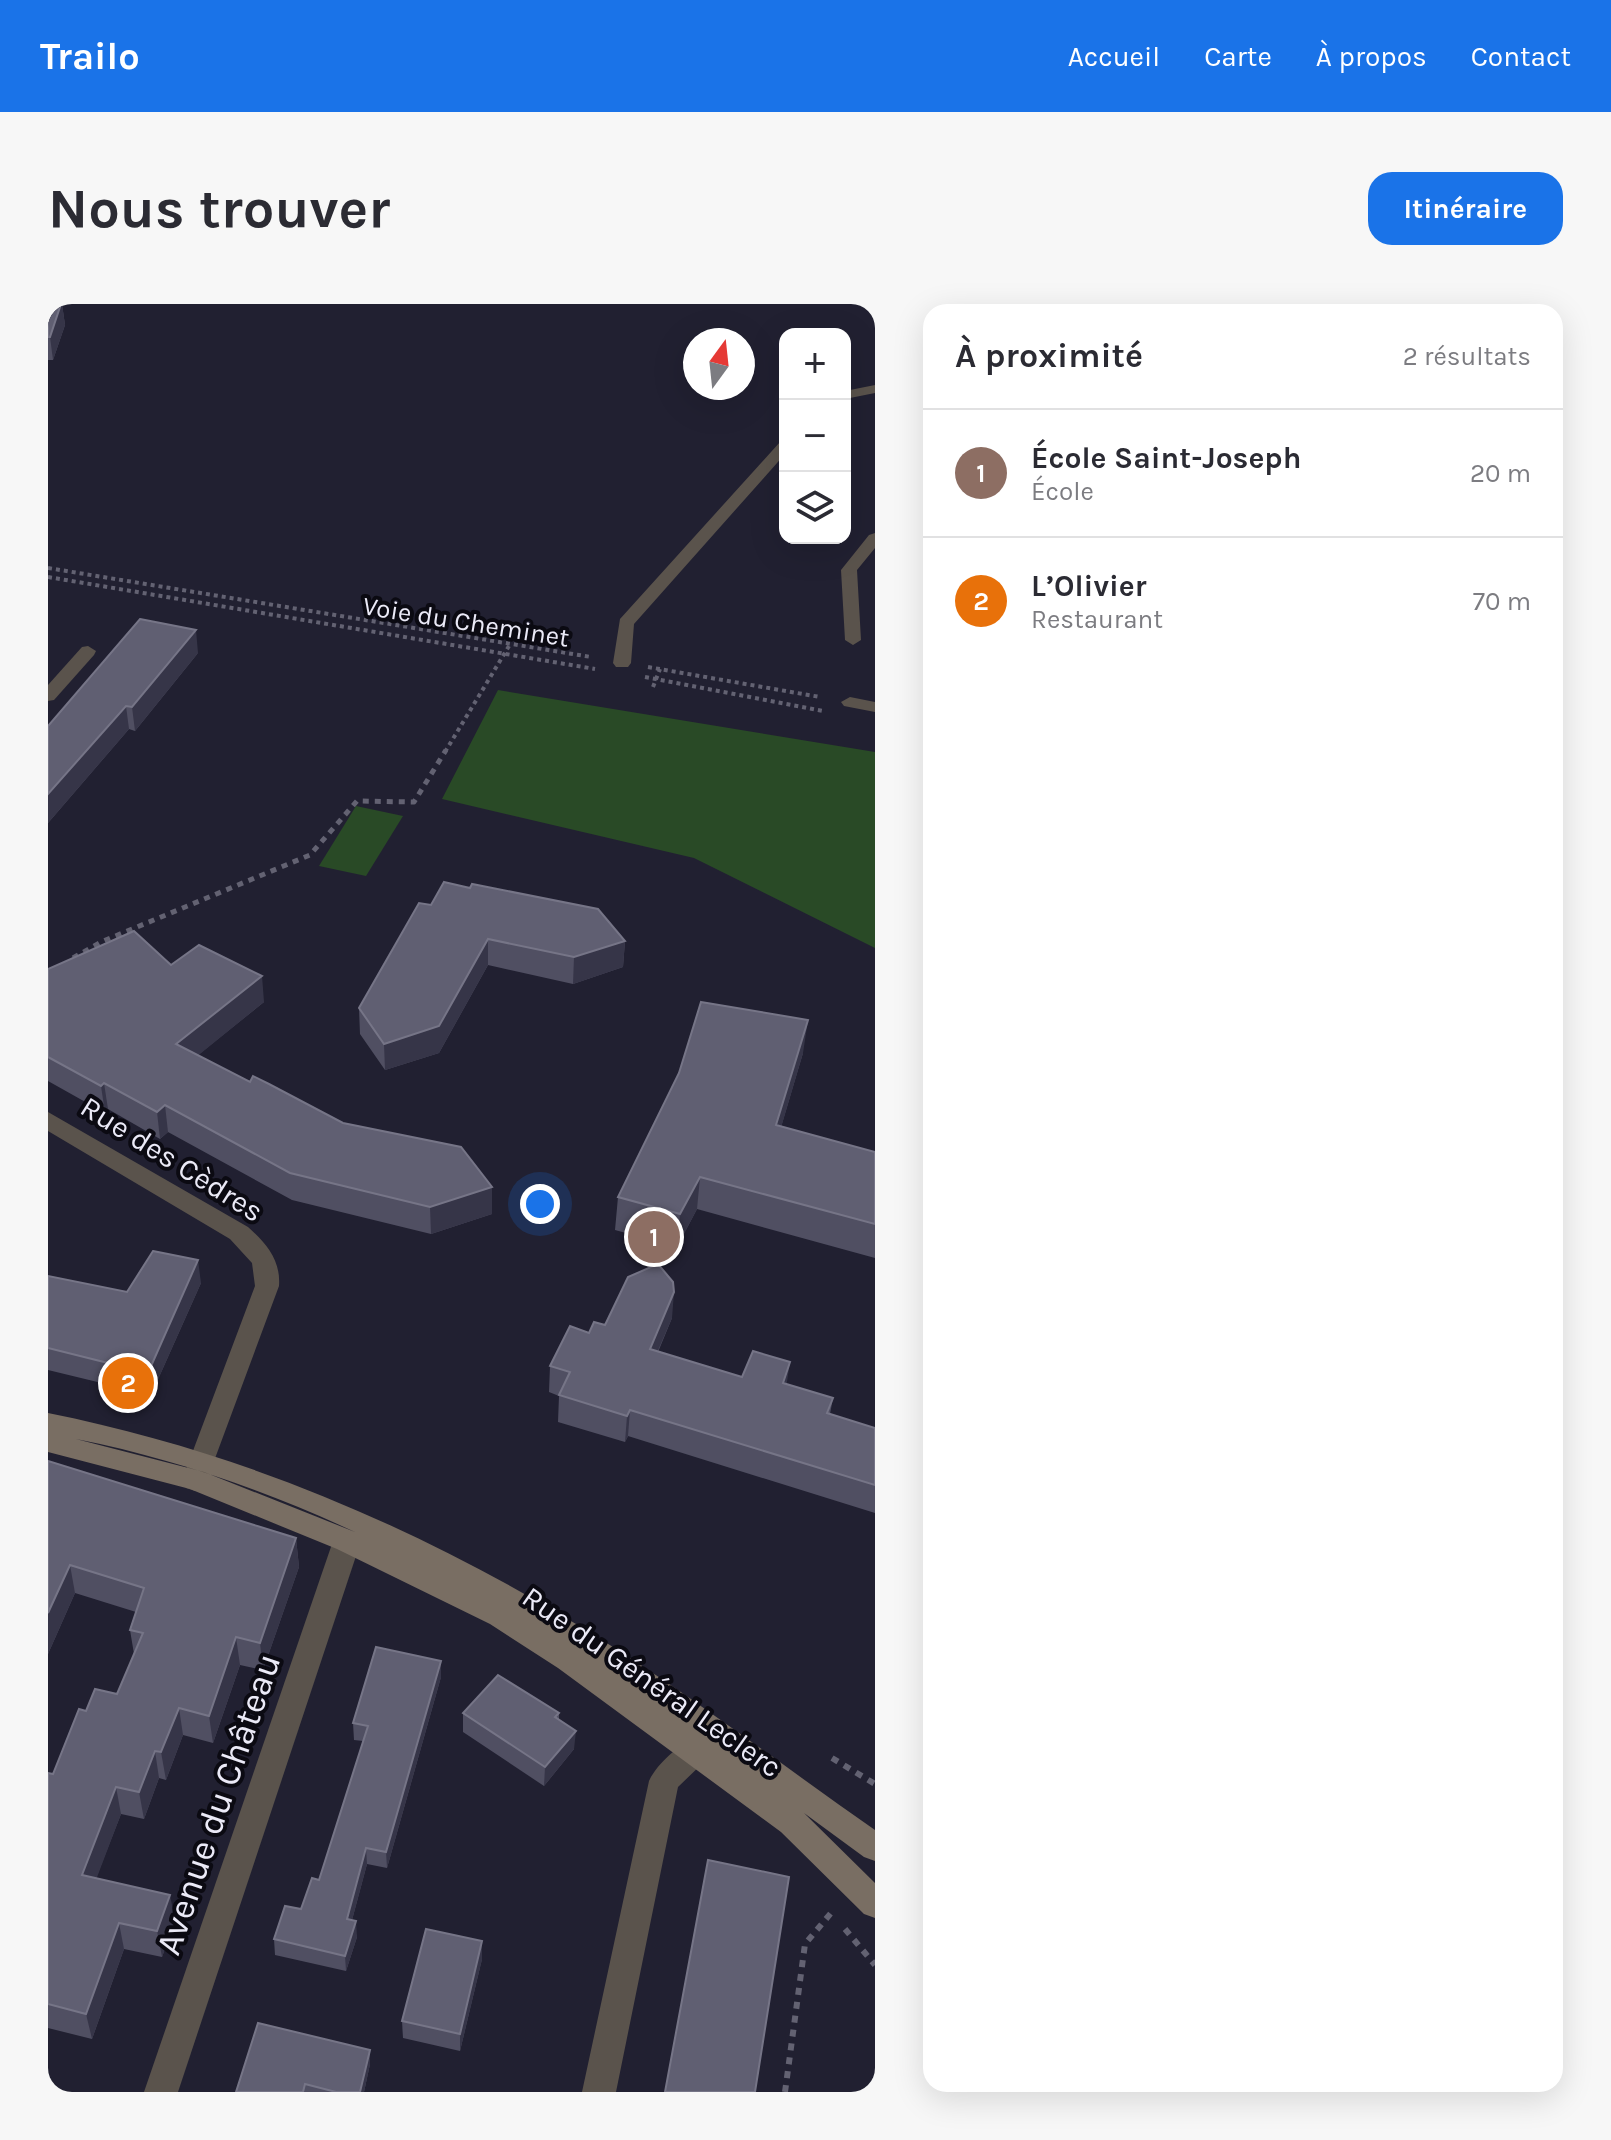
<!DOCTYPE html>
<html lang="fr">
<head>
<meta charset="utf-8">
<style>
  :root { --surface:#fff; --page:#f7f7f7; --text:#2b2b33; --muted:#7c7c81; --line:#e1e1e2; --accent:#1a73e8 }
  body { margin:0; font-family:Karla,sans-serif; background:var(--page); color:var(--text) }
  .controls { position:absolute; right:24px; top:24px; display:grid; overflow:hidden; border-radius:16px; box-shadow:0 8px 32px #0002 }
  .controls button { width:72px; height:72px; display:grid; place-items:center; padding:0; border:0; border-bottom:2px solid var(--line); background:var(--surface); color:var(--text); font:40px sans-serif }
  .compass { position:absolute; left:635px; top:24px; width:72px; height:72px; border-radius:50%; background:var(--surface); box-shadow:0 8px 32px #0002; rotate:15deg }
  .you { position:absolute; left:492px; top:900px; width:28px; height:28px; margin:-20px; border:6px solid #fff; border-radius:50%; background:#1a73e8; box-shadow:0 0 0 12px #1a73e833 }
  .badge { display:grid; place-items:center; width:52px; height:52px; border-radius:50%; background:var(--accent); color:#fff; font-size:26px; font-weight:700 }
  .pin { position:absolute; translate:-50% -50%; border:4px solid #fff; box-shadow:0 2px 8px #0006 }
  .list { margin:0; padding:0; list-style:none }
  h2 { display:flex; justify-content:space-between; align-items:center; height:104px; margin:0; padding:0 32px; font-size:34px }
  h2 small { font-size:26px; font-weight:400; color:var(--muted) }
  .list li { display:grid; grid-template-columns:52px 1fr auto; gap:24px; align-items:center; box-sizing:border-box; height:128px; padding:0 32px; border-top:2px solid var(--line) }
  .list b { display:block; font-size:30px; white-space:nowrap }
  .list p { margin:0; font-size:26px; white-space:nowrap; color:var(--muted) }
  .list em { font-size:26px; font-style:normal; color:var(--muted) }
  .icon { flex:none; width:44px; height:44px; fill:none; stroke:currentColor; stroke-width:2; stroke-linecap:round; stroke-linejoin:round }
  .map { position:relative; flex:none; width:827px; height:1788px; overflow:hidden; border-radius:24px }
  header { display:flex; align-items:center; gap:48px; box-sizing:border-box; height:112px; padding:0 40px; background:var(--accent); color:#fff }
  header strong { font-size:38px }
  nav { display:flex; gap:44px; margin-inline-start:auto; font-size:28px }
  .intro { display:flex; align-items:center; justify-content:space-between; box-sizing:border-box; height:192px; padding:0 48px }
  h1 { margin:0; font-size:56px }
  .button { padding:20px 36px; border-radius:24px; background:var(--accent); color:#fff; font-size:28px; font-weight:700 }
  main { display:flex; gap:48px; padding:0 48px }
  aside { flex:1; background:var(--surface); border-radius:24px; box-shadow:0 8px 32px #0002 }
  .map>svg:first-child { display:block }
</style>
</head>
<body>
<header>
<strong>Trailo</strong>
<nav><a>Accueil</a><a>Carte</a><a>À propos</a><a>Contact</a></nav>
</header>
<div class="intro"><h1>Nous trouver</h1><a class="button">Itinéraire</a></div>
<main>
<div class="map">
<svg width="827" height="1788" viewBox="0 0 827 1788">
  <rect width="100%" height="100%" fill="#212031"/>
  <g fill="#294a26">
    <path d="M 450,386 L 827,448 L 827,644 L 646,554 L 394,495 Z"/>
    <path d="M 308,502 L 355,512 L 318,572 L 271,562 Z"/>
  </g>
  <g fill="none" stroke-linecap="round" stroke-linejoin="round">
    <g stroke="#636272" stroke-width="4" stroke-dasharray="4 4" stroke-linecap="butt">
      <path d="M 0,264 L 543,353"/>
      <path d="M 0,273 L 547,365"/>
      <path d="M 600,363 L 772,393"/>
      <path d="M 597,373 L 775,407"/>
      <path d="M 605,383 L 612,365"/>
      <path d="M 397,448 L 461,342"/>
    </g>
    <path stroke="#636272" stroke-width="5" stroke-dasharray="6 6" stroke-linecap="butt" d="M 25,654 L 53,638 L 262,551 L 309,497 L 366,498 L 398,446"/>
    <g stroke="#636272" stroke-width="6" stroke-dasharray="7 7" stroke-linecap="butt">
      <path d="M 784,1454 L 827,1480"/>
      <path d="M 797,1625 L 827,1661"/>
      <path d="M 737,1788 L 757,1640 L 783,1609 L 785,1612"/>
    </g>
    <g fill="#5a534c" fill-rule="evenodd">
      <path d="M 827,81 L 827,89 L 797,95 L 797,87 Z"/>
      <path d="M 737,136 L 737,150 L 586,320 L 583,359 L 580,363 L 568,363 L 565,359 L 572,315 L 732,138 Z"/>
      <path d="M 827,229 L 827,244 L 809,266 L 813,336 L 805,341 L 797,336 L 793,266 L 821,231 Z"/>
      <path d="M 40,342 L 48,347 L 46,351 L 6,396 L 0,397 L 0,381 L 34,343 Z"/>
      <path d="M 802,393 L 827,398 L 827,408 L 796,402 L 793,398 Z"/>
    </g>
    <g fill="#5a534c" fill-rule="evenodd">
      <path d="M 0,808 L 200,923 C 218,939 233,956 231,982 L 156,1184 L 147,1187 L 138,1184 L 134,1176 L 207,982 L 204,959 L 182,935 L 0,827 Z"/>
      <path d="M 299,1226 L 309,1229 L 313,1237 L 130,1788 L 96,1788 L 285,1237 L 289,1229 Z"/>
      <path d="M 648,1434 L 658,1438 L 663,1447 L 658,1456 L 630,1483 L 568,1788 L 534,1788 L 601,1477 C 609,1460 630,1441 648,1434 Z"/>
    </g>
    <path fill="#796e63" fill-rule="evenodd" d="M 0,1109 C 180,1145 348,1214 506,1307 C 618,1372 721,1452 827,1526 L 827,1557 L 816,1553 L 756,1509 L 827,1579 L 827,1614 L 816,1610 L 733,1528 L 510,1364 L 442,1320 L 289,1245 L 142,1185 L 0,1148 ZM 28,1135 C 125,1154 218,1187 307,1228 L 156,1168 Z"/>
  </g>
  <g fill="#504f62">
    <path d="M 0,0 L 14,0 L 17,21 L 5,56 L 0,56 Z"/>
    <path d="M 150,349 L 87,427 L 81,425 L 0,519 L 0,422 Z"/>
    <path d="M 383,601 L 577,637 L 575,663 L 525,680 L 440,661 L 391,749 L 337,766 L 312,730 L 311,704 Z"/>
    <path d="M 123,661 L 216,698 L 150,751 L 444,910 L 383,930 L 244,896 L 120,828 L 112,835 L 60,805 L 57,809 L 0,777 L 0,665 Z"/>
    <path d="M 755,749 L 733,823 L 827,848 L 827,954 L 649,905 L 629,943 L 567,926 L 570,893 Z"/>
    <path d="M 0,972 L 79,988 L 153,979 L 103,1091 L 0,1066 Z"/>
    <path d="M 624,1014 L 610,1048 L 694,1073 L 739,1080 L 785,1094 L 782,1110 L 827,1124 L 827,1209 L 580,1132 L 577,1138 L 510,1118 L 511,1092 L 501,1088 L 502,1062 L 541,1029 L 557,1021 Z"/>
    <path d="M 0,1157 L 248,1234 L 251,1263 L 215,1366 L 192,1361 L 165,1439 L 135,1431 L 118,1476 L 111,1474 L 96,1515 L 73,1510 L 48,1574 L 127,1617 L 114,1653 L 76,1645 L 44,1735 L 0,1724 L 0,1469 L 5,1470 L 38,1407 L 69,1390 L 86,1350 L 82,1326 L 88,1308 L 27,1289 L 0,1350 Z"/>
    <path d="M 393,1373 L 339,1564 L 319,1560 L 304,1616 L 309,1633 L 298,1667 L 227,1651 L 226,1635 L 253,1605 L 271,1576 L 315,1437 L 306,1436 L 305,1419 Z"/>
    <path d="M 415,1409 L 511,1409 L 511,1416 L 526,1445 L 496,1482 L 415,1428 Z"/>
    <path d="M 434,1655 L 412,1747 L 355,1734 L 354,1717 Z"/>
    <path d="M 322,1746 L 322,1760 L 316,1788 L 188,1788 Z"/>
  </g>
  <g fill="#363548">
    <path d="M 13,0 L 14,0 L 17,21 L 5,56 L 2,33 Z"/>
    <path d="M 148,326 L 150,349 L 87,427 L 84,403 Z"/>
    <path d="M 78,402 L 81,425 L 0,519 L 0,490 Z"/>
    <path d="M 440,635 L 440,661 L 391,749 L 337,766 L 336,740 Z"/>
    <path d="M 577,637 L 575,663 L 525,680 L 526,653 Z"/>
    <path d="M 214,672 L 216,698 L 131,767 L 128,740 Z"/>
    <path d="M 760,716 L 755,749 L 724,854 L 728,821 Z"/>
    <path d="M 56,779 L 60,805 L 57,809 L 53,782 Z"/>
    <path d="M 117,801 L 120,828 L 112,835 L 109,808 Z"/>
    <path d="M 652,873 L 649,905 L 629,943 L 632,910 Z"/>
    <path d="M 444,883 L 444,910 L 383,930 L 382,903 Z"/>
    <path d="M 150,956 L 153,979 L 103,1091 L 100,1069 Z"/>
    <path d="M 626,988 L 624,1014 L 599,1072 L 602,1045 Z"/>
    <path d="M 742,1058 L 738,1084 L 735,1079 Z"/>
    <path d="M 582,1106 L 580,1132 L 577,1138 L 579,1112 Z"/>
    <path d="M 248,1234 L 251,1263 L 215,1366 L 212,1339 Z"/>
    <path d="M 22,1261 L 27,1289 L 0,1350 L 0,1309 Z"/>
    <path d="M 188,1333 L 192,1361 L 165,1439 L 161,1412 Z"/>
    <path d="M 393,1357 L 393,1373 L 339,1564 L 338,1548 Z"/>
    <path d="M 131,1404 L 135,1431 L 118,1476 L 113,1448 Z"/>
    <path d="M 528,1427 L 526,1445 L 496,1482 L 497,1463 Z"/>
    <path d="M 107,1447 L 111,1474 L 96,1515 L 91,1488 Z"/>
    <path d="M 68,1483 L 73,1510 L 40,1597 L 34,1571 Z"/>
    <path d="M 318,1544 L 319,1560 L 300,1631 L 299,1615 Z"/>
    <path d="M 122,1591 L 127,1617 L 114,1653 L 109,1627 Z"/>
    <path d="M 308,1617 L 309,1633 L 298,1667 L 297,1652 Z"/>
    <path d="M 71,1619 L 76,1645 L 44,1735 L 38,1710 Z"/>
    <path d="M 434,1637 L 434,1655 L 412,1747 L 412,1730 Z"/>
    <path d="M 322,1746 L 322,1760 L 316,1788 L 312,1788 Z"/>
  </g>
  <g fill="#605f72" stroke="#767587" stroke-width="2">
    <path d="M 0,0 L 13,0 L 2,33 L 0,33 Z"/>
    <path d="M 92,315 L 148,326 L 84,403 L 78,402 L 0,490 L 0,422 Z"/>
    <path d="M 396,578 L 422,584 L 424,580 L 550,605 L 577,637 L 526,653 L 440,635 L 391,722 L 336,740 L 311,704 L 371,599 L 383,601 Z"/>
    <path d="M 86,627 L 123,661 L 151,641 L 214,672 L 128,740 L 202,778 L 205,772 L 221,780 L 295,819 L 413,843 L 444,883 L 382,903 L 242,869 L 117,801 L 109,808 L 56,779 L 53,782 L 0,753 L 0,665 Z"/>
    <path d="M 653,698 L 760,716 L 728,821 L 827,848 L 827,920 L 652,873 L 632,910 L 570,893 L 631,769 Z"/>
    <path d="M 105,947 L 150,956 L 100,1069 L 0,1044 L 0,972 L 79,988 Z"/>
    <path d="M 610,960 L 625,978 L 626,988 L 602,1045 L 694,1073 L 705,1047 L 742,1058 L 735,1079 L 785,1094 L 779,1109 L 827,1124 L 827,1181 L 582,1106 L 579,1112 L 511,1091 L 522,1068 L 502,1062 L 522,1022 L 541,1029 L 546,1018 L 557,1021 L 580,973 Z"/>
    <path d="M 0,1157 L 248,1234 L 212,1339 L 188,1333 L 161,1412 L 131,1404 L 113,1448 L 107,1447 L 91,1488 L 68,1483 L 34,1571 L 122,1591 L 109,1627 L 71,1619 L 38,1710 L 0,1700 L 0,1469 L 5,1470 L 31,1405 L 38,1407 L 47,1385 L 69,1390 L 95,1329 L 82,1326 L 96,1284 L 22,1261 L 0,1309 Z"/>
    <path d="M 328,1343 L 393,1357 L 338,1548 L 318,1544 L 299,1615 L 308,1617 L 297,1652 L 226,1635 L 237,1602 L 253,1605 L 264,1574 L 271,1576 L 320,1422 L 305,1419 Z"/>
    <path d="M 450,1371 L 511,1409 L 507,1413 L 528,1427 L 497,1463 L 415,1409 Z"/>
    <path d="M 660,1556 L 741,1573 L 707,1788 L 617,1788 Z"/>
    <path d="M 378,1625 L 434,1637 L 412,1730 L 354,1717 Z"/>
    <path d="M 210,1719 L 322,1746 L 312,1788 L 288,1788 L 257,1780 L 255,1788 L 188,1788 Z"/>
  </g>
  <g text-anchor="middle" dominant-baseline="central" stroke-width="8" stroke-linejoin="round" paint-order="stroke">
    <g font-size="26" fill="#ebeaf7" stroke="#0b0a12">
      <text transform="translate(418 318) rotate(9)">Voie du Cheminet</text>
    </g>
    <g font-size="30" fill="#ebeaf7" stroke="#0b0a12">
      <text transform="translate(124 855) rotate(32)">Rue des Cèdres</text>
      <text transform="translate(604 1378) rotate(35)">Rue du Général Leclerc</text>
    </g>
    <g font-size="36" fill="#ebeaf7" stroke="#0b0a12">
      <text transform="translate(170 1500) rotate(-71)">Avenue du Château</text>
    </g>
  </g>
</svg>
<div class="controls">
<button>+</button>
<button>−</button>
<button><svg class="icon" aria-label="layers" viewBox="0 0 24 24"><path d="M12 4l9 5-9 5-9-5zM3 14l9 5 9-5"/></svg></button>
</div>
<svg class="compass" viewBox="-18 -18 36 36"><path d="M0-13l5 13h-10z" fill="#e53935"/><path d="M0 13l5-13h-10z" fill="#7c7c81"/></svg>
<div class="you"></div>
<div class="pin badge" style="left:606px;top:933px;background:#8d6e63">1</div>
<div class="pin badge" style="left:80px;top:1079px;background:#e8710a">2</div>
</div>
<aside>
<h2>À proximité<small>2 résultats</small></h2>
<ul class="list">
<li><span class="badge" style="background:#8d6e63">1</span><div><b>École Saint-Joseph</b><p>École</p></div><em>20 m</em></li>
<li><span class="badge" style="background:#e8710a">2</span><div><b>L’Olivier</b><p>Restaurant</p></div><em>70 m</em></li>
</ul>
</aside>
</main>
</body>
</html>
